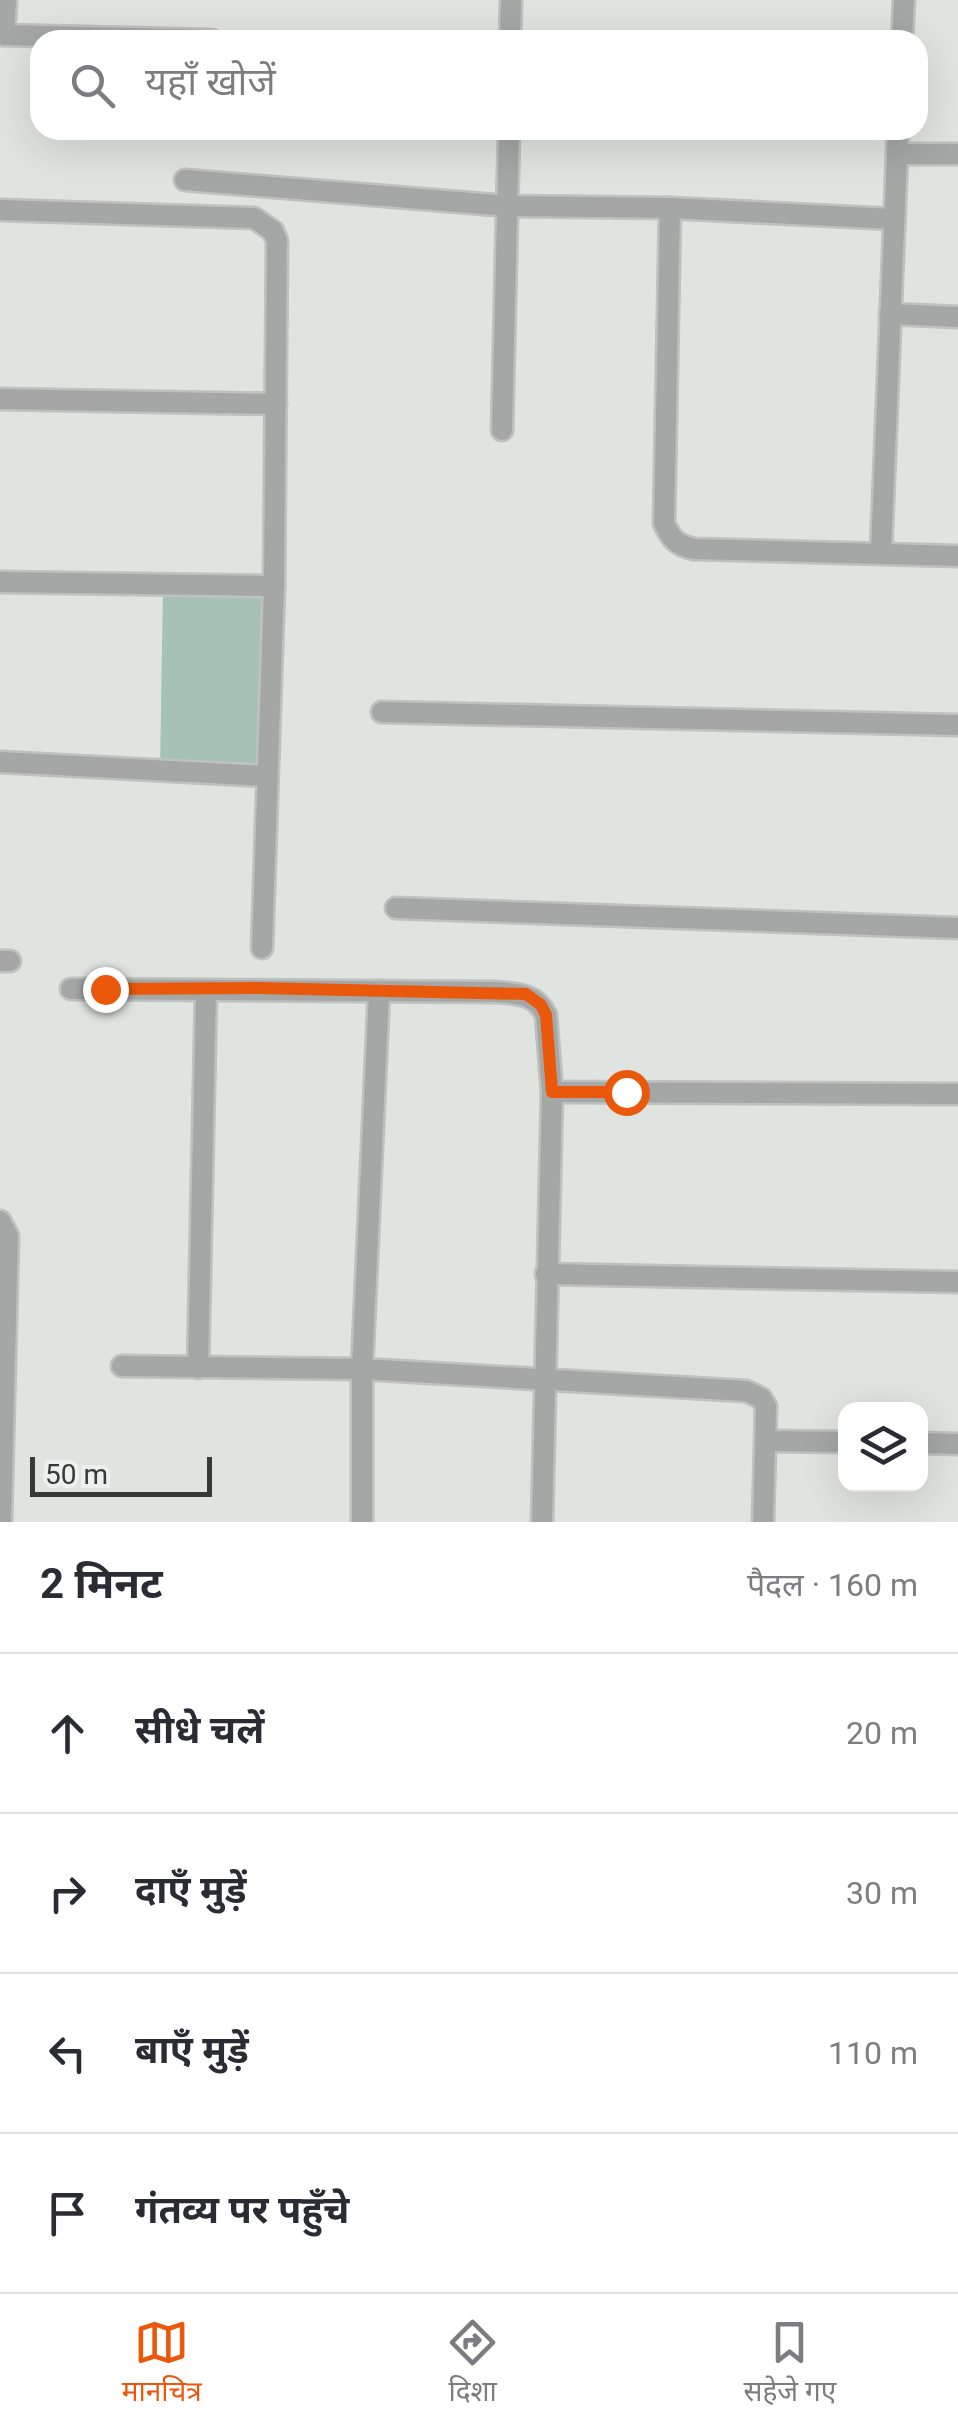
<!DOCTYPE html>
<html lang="hi">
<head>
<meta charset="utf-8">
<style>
  :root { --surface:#fff; --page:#f2f2f3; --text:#2b2b33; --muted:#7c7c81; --line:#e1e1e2; --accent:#ea580c }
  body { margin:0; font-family:Roboto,"Noto Sans Devanagari",sans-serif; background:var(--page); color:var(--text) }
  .controls { position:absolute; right:30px; bottom:30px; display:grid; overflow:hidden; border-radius:20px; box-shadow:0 10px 40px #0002 }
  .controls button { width:90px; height:90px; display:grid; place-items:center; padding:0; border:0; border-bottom:2px solid var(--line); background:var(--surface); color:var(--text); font:50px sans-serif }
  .scale { position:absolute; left:30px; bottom:25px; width:182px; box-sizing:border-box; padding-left:10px; border:5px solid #383a39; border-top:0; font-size:28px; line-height:35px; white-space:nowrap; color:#383a39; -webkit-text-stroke:8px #ecf1ef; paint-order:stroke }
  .stop { position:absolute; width:30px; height:30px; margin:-22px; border:8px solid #ea580c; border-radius:50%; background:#fff }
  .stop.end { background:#ea580c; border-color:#fff; box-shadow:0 2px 10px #0008 }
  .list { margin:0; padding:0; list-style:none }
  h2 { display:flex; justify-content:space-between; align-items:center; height:130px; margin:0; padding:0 40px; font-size:42px }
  h2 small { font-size:32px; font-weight:400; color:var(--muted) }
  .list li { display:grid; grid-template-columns:65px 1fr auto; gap:30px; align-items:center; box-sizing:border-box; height:160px; padding:0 40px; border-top:2px solid var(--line) }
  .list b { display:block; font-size:38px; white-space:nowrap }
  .list em { font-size:32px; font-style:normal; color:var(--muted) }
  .icon { flex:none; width:55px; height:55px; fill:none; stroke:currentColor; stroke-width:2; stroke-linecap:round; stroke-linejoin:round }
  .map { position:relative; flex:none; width:958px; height:1522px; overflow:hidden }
  .search { position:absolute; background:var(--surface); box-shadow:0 10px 40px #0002; left:30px; right:30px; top:30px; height:110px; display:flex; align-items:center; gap:25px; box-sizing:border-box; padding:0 35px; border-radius:30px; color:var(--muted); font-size:38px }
  .sheet { height:770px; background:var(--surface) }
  nav { display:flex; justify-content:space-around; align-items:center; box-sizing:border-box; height:140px; border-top:2px solid var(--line); background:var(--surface); font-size:28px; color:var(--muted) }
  nav a { display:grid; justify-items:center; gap:5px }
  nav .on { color:var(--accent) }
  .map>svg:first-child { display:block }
</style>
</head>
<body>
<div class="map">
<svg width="958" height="1522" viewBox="0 0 958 1522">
  <rect width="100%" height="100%" fill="#dfe4e1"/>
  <path fill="#a6c2b4" d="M 163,584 L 274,586 L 266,776 L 160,771 Z"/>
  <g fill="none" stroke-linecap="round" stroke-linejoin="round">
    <defs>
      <g id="minor">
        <path d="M 6,0 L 4,35 L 212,40"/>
        <path d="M 510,40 L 511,0"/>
        <path d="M 902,40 L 904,0"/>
        <path d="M 897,154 L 958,154"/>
        <path d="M 185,180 L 508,206 L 670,208 L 893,219"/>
        <path d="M 670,208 L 664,523 C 671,539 676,545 694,549 L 958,556"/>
        <path d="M 0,210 L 254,218 L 273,231 L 277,241 L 274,586 L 262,948"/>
        <path d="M 890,314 L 958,317"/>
        <path d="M 0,399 L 276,404"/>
        <path d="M 502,430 L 509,130"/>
        <path d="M 881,552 L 898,130"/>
        <path d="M 0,582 L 274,586"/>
        <path d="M 382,712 L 958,725"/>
        <path d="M 0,762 L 266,776"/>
        <path d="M 396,908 L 958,928"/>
        <path d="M 0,961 L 10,961"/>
        <path d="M 71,989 L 497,992 C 519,994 536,994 546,1015 L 552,1092 L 542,1522"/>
        <path d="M 552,1092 L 958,1094"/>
        <path d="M 0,1221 L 8,1236 L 1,1522"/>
        <path d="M 546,1274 L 958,1282"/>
        <path d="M 122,1366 L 362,1369 L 746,1391 L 761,1398 L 766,1406 L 763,1522"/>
        <path d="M 198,1368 L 206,991"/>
        <path d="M 767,1441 L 846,1442"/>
        <path d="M 920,1443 L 958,1444"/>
        <path d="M 362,1522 L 362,1369 L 379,991"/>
      </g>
    </defs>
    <use href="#minor" stroke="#bec2bf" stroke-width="25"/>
    <use href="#minor" stroke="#a5a7a6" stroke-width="20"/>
  </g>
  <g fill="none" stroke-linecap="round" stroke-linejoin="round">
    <path stroke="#ea580c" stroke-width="12" d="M 105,989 L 259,988 L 526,994 L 541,1005 L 546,1015 L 552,1092 L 626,1092"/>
  </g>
</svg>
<div class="controls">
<button><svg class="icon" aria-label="layers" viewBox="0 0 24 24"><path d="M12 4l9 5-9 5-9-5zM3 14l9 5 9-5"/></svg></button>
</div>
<div class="scale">50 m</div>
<div class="stop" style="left:626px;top:1092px"></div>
<div class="stop end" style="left:105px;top:989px"></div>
<div class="search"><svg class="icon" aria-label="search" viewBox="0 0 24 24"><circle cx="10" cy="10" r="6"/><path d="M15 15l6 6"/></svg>यहाँ खोजें</div>
</div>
<section class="sheet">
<h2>2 मिनट<small>पैदल · 160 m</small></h2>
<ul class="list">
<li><svg class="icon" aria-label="ahead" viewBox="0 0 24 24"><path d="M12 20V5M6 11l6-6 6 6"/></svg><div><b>सीधे चलें</b></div><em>20 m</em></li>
<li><svg class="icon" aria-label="right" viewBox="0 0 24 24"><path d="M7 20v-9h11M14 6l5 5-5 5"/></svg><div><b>दाएँ मुड़ें</b></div><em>30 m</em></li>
<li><svg class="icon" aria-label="left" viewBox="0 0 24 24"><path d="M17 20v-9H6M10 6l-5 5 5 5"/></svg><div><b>बाएँ मुड़ें</b></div><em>110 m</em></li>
<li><svg class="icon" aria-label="arrive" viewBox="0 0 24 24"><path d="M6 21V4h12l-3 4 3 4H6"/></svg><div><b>गंतव्य पर पहुँचे</b></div></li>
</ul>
</section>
<nav>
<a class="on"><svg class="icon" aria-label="map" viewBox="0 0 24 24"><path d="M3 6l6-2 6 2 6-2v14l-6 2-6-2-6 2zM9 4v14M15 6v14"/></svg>मानचित्र</a>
<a><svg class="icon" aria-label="directions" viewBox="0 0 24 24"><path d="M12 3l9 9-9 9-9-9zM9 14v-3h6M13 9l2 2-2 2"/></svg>दिशा</a>
<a><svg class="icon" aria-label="saved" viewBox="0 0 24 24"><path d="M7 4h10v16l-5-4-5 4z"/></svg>सहेजे गए</a>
</nav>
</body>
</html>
